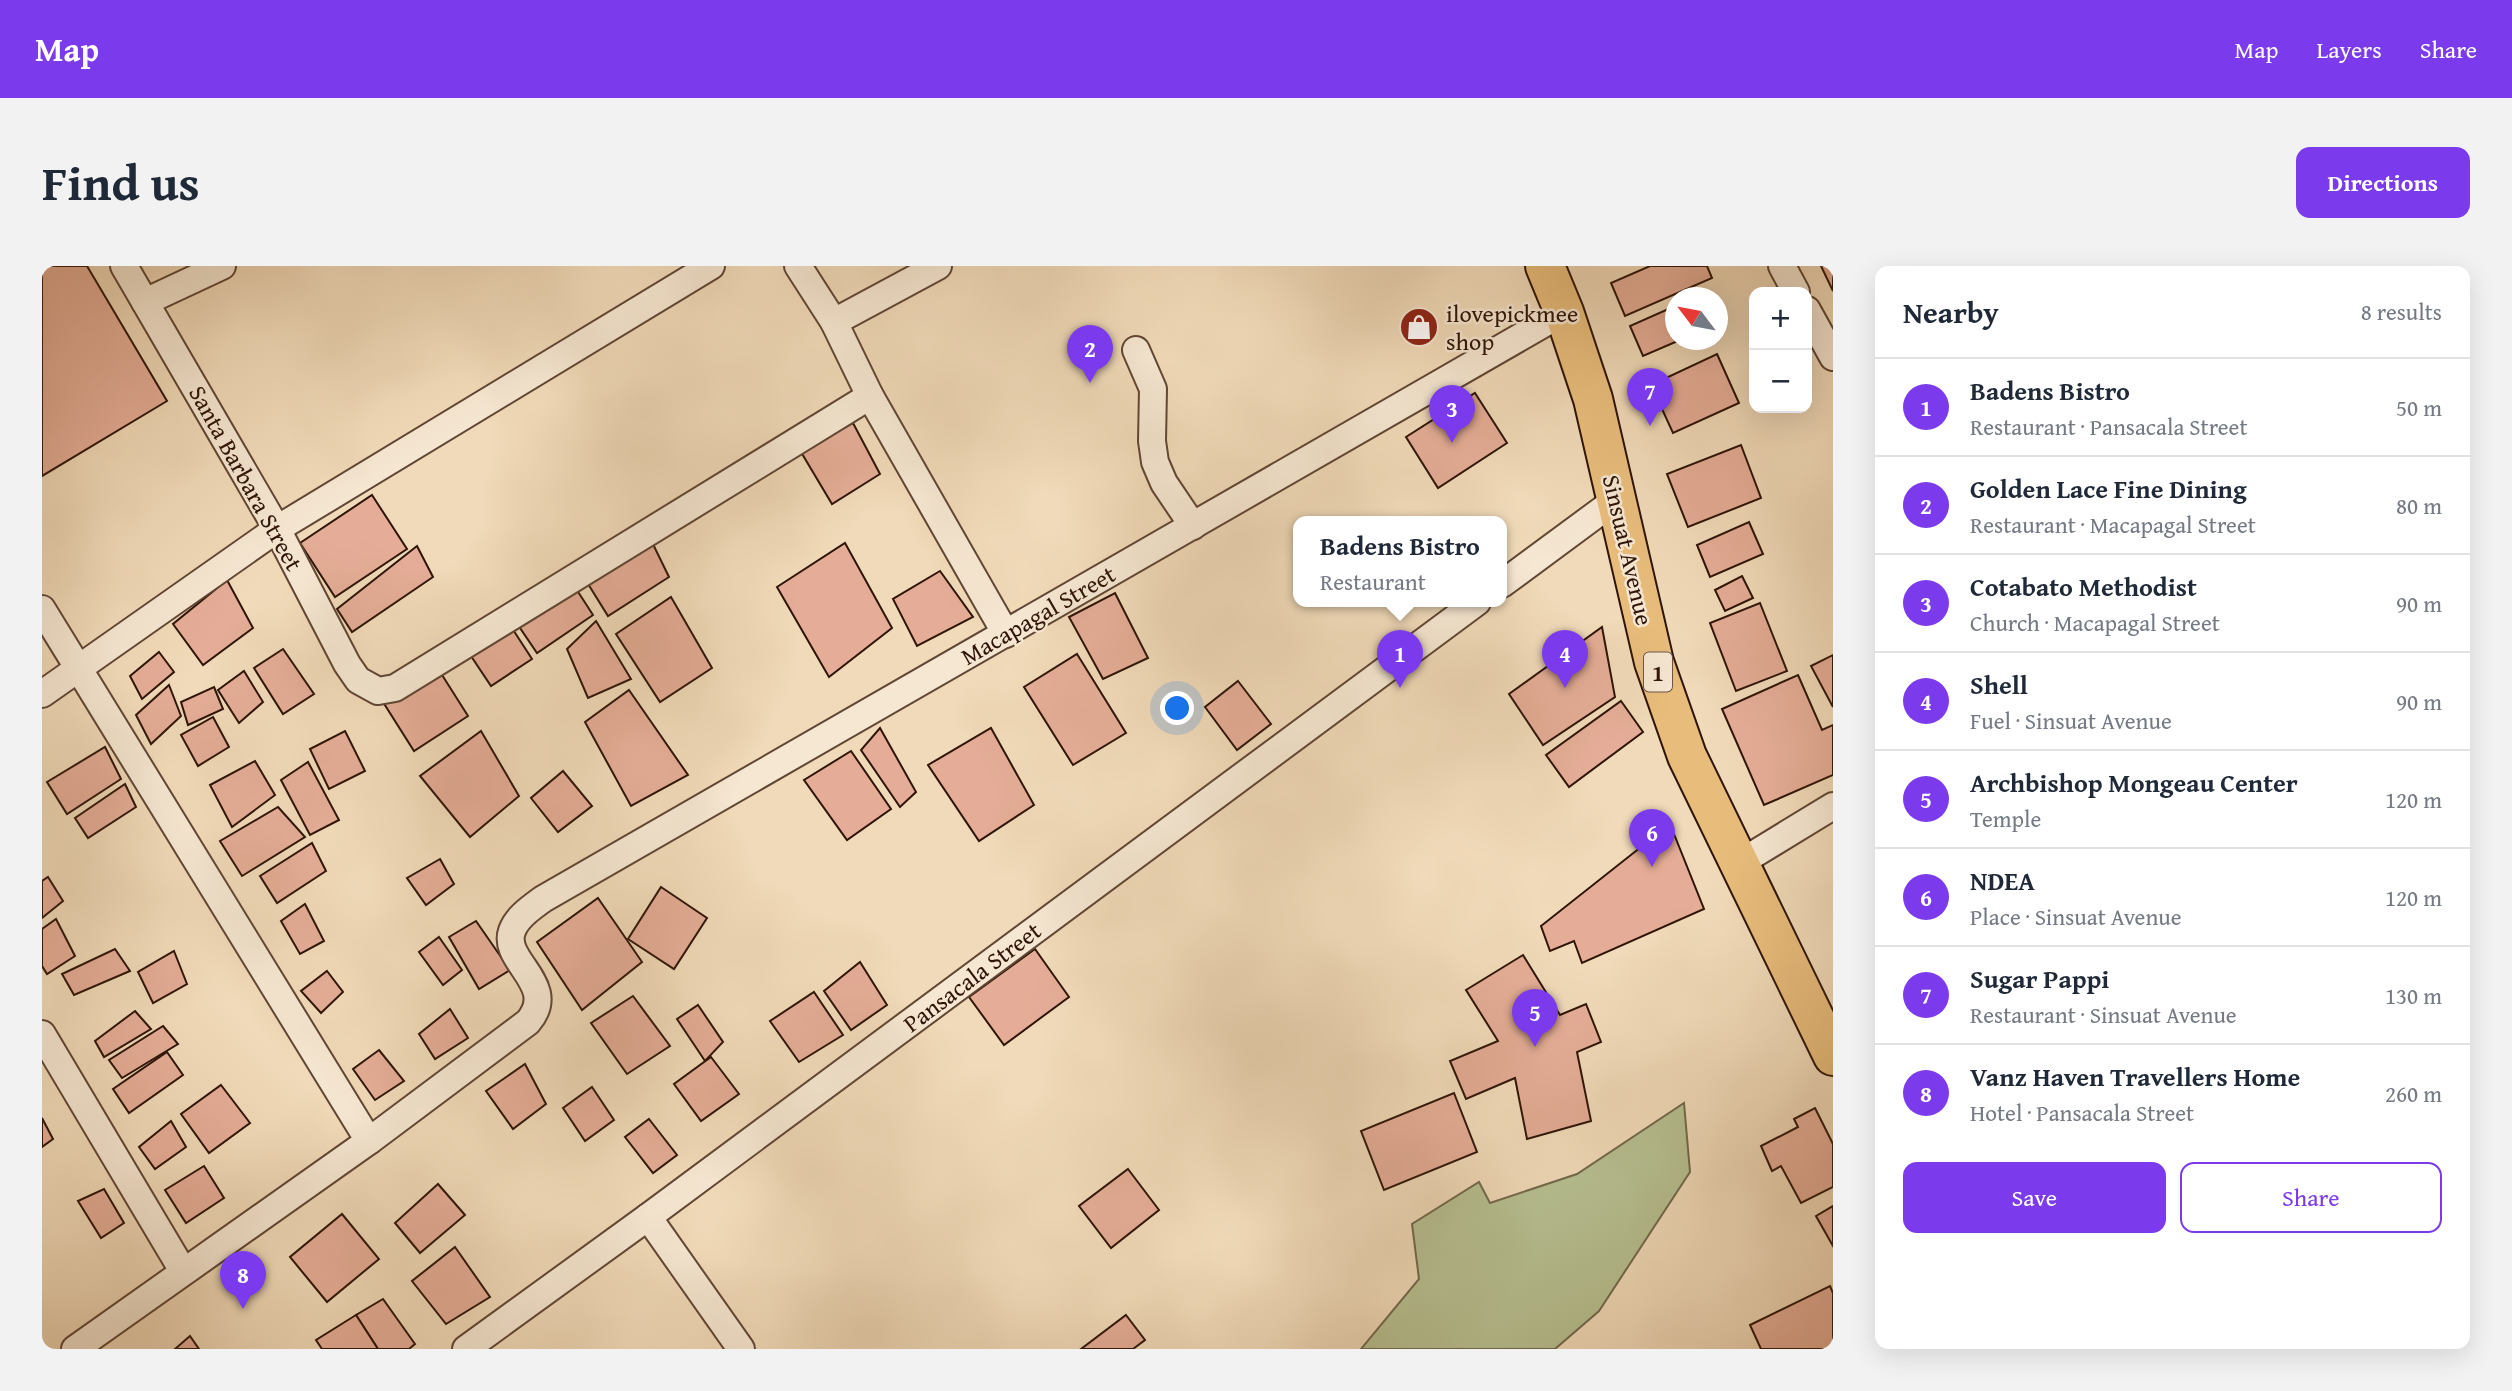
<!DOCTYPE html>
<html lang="en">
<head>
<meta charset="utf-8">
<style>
  :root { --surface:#fff; --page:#f2f2f3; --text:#1f2937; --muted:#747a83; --line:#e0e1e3; --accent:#7c3aed }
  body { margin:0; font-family:"Gentium Book Plus",serif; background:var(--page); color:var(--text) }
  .controls { position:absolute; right:21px; top:21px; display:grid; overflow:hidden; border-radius:14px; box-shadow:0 7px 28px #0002 }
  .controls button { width:63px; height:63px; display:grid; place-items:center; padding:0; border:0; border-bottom:2px solid var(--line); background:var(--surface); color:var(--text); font:35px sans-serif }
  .compass { position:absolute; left:1623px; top:21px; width:63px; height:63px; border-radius:50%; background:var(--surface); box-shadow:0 7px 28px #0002; rotate:302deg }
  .you { position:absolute; left:1136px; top:443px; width:24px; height:24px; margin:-18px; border:5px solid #fff; border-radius:50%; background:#1a73e8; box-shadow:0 0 0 10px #1a73e833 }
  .badge { display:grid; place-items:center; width:46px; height:46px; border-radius:50%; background:var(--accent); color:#fff; font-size:23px; font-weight:700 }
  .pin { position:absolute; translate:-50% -58px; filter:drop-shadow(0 2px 4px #0008) }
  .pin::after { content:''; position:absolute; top:37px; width:24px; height:21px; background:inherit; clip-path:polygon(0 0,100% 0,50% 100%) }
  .popup { position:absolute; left:1251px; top:250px; width:214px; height:91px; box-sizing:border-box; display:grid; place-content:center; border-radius:14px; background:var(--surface); filter:drop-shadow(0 2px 5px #0005); font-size:23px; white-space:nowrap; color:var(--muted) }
  .popup b { font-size:26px; color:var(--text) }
  .popup::after { content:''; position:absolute; left:50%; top:100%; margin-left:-14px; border:14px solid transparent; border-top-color:var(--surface) }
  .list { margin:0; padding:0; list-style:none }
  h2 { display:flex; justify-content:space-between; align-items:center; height:91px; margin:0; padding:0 28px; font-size:30px }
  h2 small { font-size:23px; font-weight:400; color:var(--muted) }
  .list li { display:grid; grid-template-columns:46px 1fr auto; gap:21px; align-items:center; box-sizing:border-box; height:98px; padding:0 28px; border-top:2px solid var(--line) }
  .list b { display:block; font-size:26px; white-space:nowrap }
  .list p { margin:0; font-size:23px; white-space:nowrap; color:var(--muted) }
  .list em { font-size:23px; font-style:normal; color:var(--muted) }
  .actions { display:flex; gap:14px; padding:21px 28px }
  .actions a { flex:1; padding:16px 0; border:2px solid var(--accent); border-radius:14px; text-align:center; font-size:24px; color:var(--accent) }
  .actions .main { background:var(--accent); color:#fff }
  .map { position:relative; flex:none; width:1791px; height:1083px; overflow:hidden; border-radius:14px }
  header { display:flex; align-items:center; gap:42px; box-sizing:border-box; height:98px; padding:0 35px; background:var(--accent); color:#fff }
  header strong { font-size:33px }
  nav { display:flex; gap:38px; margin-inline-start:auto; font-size:24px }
  .intro { display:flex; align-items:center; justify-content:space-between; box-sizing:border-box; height:168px; padding:0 42px }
  h1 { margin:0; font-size:49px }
  .button { padding:18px 32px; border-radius:14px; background:var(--accent); color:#fff; font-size:24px; font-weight:700 }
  main { display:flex; gap:42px; padding:0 42px }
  aside { flex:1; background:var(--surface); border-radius:14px; box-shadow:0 7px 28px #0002 }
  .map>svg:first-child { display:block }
</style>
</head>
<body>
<header>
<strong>Map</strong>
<nav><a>Map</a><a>Layers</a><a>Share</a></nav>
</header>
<div class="intro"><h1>Find us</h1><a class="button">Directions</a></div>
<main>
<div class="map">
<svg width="1791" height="1083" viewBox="0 0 1791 1083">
  <rect width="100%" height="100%" fill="#f1dab9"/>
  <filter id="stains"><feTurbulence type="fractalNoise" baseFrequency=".00286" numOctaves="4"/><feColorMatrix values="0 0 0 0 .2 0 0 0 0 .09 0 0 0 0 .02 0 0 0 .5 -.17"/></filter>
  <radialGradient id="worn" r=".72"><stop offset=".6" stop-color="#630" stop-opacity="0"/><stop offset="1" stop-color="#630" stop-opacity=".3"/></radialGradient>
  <path fill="#b7c092" stroke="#736a4d" stroke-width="2" d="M 1642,837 L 1648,906 L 1557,1045 L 1513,1083 L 1319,1083 L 1377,1013 L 1370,958 L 1437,916 L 1448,937 L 1535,908 Z"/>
  <g fill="#e5ad97" stroke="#2f1508" stroke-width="2">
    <path d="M 0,0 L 45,0 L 125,135 L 0,210 Z"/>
    <path d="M 1608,0 L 1665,0 L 1670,12 L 1583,50 L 1569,17 Z"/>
    <path d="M 1779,0 L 1791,0 L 1791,25 Z"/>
    <path d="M 1633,40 L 1633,74 L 1638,74 L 1601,90 L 1588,60 Z"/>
    <path d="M 1675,88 L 1697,137 L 1631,167 L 1609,119 Z"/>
    <path d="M 1433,127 L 1465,177 L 1396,222 L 1364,171 Z"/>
    <path d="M 811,157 L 838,208 L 790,238 L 759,186 Z"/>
    <path d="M 1699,179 L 1719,232 L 1646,261 L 1625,208 Z"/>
    <path d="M 330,229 L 365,283 L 293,331 L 258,277 Z"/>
    <path d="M 1707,256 L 1721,288 L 1668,311 L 1655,279 Z"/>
    <path d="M 607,270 L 627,311 L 566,350 L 543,313 Z"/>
    <path d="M 803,277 L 850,362 L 787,411 L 735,321 Z"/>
    <path d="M 375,280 L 391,311 L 310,366 L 295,343 Z"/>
    <path d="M 898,305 L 931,351 L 875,380 L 851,333 Z"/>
    <path d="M 1700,310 L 1711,332 L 1683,345 L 1673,324 Z"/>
    <path d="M 185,314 L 211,362 L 161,399 L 131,358 Z"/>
    <path d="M 531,318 L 551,349 L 495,387 L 472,353 Z"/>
    <path d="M 1073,327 L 1106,392 L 1061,413 L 1027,351 Z"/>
    <path d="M 629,331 L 670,402 L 618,436 L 574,368 Z"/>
    <path d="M 1718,337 L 1745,405 L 1694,425 L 1668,357 Z"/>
    <path d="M 554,355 L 589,413 L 546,432 L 525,383 Z"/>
    <path d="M 468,359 L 490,393 L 449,420 L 427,387 Z"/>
    <path d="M 1560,361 L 1573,431 L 1501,479 L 1467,428 Z"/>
    <path d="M 241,383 L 272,428 L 241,448 L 212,402 Z"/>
    <path d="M 117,386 L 132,406 L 100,433 L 88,410 Z"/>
    <path d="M 1035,388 L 1084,467 L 1031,499 L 982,421 Z"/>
    <path d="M 1791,389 L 1791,441 L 1769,400 Z"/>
    <path d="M 395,401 L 426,450 L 372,485 L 341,436 Z"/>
    <path d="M 202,405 L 221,436 L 197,457 L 176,424 Z"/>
    <path d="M 1756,409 L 1780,464 L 1791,459 L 1791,509 L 1722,539 L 1680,443 Z"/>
    <path d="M 1196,415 L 1229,458 L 1195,484 L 1163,441 Z"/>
    <path d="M 127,419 L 139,450 L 109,478 L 94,449 Z"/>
    <path d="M 172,421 L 181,443 L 146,459 L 139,436 Z"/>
    <path d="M 587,424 L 646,509 L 589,540 L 543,456 Z"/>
    <path d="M 1579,435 L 1601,466 L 1527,521 L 1504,489 Z"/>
    <path d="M 171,451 L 187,481 L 156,500 L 139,469 Z"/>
    <path d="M 838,462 L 874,526 L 858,541 L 819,484 Z"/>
    <path d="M 949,462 L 992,539 L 937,575 L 886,499 Z"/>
    <path d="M 303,465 L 323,505 L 287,523 L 268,483 Z"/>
    <path d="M 439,465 L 477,530 L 428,571 L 378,510 Z"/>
    <path d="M 63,481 L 79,513 L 25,548 L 5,516 Z"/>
    <path d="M 809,485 L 849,543 L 805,574 L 762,514 Z"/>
    <path d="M 213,495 L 233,529 L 190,561 L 168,519 Z"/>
    <path d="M 266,496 L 297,554 L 268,569 L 239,514 Z"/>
    <path d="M 521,505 L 550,540 L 516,566 L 489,532 Z"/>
    <path d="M 83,518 L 94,541 L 46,572 L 33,552 Z"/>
    <path d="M 236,541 L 263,571 L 200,610 L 178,575 Z"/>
    <path d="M 1628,558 L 1662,643 L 1540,697 L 1532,675 L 1508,685 L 1499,660 Z"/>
    <path d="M 270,577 L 284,605 L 235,637 L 218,610 Z"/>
    <path d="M 398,593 L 412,618 L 384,639 L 365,612 Z"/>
    <path d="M 6,611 L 21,635 L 0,652 L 0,615 Z"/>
    <path d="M 619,621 L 665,652 L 632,703 L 586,673 Z"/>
    <path d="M 556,632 L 600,696 L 540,744 L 495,676 Z"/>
    <path d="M 263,638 L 282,675 L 258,688 L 239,655 Z"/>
    <path d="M 14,653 L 33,690 L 5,708 L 0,700 L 0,663 Z"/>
    <path d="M 434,655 L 468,704 L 437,723 L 407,671 Z"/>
    <path d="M 397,671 L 420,704 L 401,719 L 377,686 Z"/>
    <path d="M 73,683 L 88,705 L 32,729 L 20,708 Z"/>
    <path d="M 993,683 L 1027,731 L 962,779 L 927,731 Z"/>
    <path d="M 132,685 L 145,718 L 111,737 L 96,706 Z"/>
    <path d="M 1481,689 L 1518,749 L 1544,738 L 1559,776 L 1535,786 L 1549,855 L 1485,873 L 1473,812 L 1424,833 L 1408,795 L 1456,775 L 1424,724 Z"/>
    <path d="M 818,696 L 845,739 L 809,764 L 782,725 Z"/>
    <path d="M 285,705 L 301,726 L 279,747 L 259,725 Z"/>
    <path d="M 772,726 L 801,769 L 757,796 L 728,755 Z"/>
    <path d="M 591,730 L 628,780 L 585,808 L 549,757 Z"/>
    <path d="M 656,739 L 681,776 L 663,795 L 635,753 Z"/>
    <path d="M 408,743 L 426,772 L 393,793 L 377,768 Z"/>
    <path d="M 93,745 L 109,763 L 62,791 L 53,775 Z"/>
    <path d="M 121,760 L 136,778 L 80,812 L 67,794 Z"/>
    <path d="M 337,784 L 362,815 L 333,834 L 311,803 Z"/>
    <path d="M 125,786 L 141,809 L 87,847 L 71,823 Z"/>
    <path d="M 669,791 L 697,828 L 659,855 L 632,818 Z"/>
    <path d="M 483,798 L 504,838 L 471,863 L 444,825 Z"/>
    <path d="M 179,819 L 208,857 L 167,887 L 139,848 Z"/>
    <path d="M 550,821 L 572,854 L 543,875 L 521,842 Z"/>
    <path d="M 1412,827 L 1435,886 L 1342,924 L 1319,865 Z"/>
    <path d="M 1773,842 L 1791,878 L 1791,921 L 1759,937 L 1739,900 L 1730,905 L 1719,880 L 1756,861 L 1752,853 Z"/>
    <path d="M 0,852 L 11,873 L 0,881 Z"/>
    <path d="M 607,853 L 635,889 L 611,907 L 583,871 Z"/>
    <path d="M 129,855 L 144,881 L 113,903 L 97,881 Z"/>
    <path d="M 162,900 L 182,932 L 144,957 L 123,924 Z"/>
    <path d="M 1086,903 L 1117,944 L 1069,982 L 1037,940 Z"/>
    <path d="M 396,918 L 423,949 L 378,987 L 353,957 Z"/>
    <path d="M 62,923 L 82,957 L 59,972 L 36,935 Z"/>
    <path d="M 1791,940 L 1791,980 L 1774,950 Z"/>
    <path d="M 300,948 L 337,993 L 285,1036 L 248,991 Z"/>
    <path d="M 413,981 L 448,1031 L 404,1058 L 370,1015 Z"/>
    <path d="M 1788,1020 L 1791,1027 L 1791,1083 L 1719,1083 L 1708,1059 Z"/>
    <path d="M 341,1033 L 373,1078 L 367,1083 L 336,1083 L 314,1049 Z"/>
    <path d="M 314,1049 L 336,1083 L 280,1083 L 274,1074 Z"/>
    <path d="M 1084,1049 L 1103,1074 L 1091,1083 L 1039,1083 Z"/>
    <path d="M 148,1070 L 157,1083 L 133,1083 Z"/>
  </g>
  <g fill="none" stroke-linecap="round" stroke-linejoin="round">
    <defs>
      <g id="street">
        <path d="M 82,0 L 235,263 L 305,398 L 316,414 L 336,425 L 353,422 L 828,130"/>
        <path d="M 756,0 L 792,56 L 828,130 L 964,368"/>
        <path d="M 1740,0 L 1754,26"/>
        <path d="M 103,36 L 180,0"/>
        <path d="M 1765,44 L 1791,91"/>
        <path d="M 792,56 L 896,0"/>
        <path d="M 1094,84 L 1111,123 L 1110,175 L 1113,196 L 1122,217 L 1151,260"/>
        <path d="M 1460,318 L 1575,233"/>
        <path d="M 0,343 L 327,875"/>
        <path d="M 0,428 L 235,263 L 669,0"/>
        <path d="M 1696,598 L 1791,540"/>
        <path d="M 0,768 L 141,1005"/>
        <path d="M 606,951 L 699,1083"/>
        <path d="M 33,1083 L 327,875 L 486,756 C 518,719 459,695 470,665 C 475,651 489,642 501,633 L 1522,46"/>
        <path d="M 424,1083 L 606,951 L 1435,336"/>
      </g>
      <path id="primary" d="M 1503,0 L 1522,46 L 1551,133 L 1612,396 L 1645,490 L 1791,790"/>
    </defs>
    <use href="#street" stroke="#604634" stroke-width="30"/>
    <use href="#primary" stroke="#2f1508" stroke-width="42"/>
    <use href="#street" stroke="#f6e7d2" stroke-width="26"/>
    <use href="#primary" stroke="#e8bd7c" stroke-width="38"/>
  </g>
  <defs>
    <symbol id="shop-disc" viewBox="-11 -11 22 22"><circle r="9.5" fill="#8f2418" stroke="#f6e7d2"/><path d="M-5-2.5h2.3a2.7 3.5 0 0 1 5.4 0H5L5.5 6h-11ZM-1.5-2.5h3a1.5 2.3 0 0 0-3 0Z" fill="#fff"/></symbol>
  </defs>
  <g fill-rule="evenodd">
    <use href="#shop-disc" x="1355" y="39" width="44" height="44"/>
  </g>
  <g text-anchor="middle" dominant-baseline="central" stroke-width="5" stroke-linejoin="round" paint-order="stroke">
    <rect fill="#f6e7d2" stroke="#6b5445" stroke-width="2" x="1602" y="386.5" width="28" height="39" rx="5"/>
    <g font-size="23" font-weight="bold" fill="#2f1508">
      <text x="1616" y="406">1</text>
    </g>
    <g font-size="24" fill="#2f1508" stroke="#f6e7d2" text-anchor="start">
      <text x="1404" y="47">ilovepickmee<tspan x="1404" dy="28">shop</tspan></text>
    </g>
    <g font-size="24" fill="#2f1508" stroke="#f6e7d2">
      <text transform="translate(204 212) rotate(61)">Santa Barbara Street</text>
      <text transform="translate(1586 284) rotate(77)">Sinsuat Avenue</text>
      <text transform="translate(996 349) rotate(-30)">Macapagal Street</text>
      <text transform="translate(930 711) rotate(-37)">Pansacala Street</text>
    </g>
  </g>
  <rect width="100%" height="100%" filter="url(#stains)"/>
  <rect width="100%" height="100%" fill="url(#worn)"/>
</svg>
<div class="controls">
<button>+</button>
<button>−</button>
</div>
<svg class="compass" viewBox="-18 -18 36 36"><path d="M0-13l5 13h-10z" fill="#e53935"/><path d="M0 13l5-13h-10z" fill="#747a83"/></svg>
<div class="you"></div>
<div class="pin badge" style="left:1358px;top:422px">1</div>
<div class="popup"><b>Badens Bistro</b>Restaurant</div>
<div class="pin badge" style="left:1048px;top:117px">2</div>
<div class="pin badge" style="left:1410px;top:177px">3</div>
<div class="pin badge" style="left:1523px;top:422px">4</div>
<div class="pin badge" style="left:1493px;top:781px">5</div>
<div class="pin badge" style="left:1610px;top:601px">6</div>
<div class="pin badge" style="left:1608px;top:160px">7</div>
<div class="pin badge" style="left:201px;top:1043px">8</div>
</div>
<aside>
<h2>Nearby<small>8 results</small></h2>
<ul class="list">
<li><span class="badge">1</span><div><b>Badens Bistro</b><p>Restaurant · Pansacala Street</p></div><em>50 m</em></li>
<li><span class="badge">2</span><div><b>Golden Lace Fine Dining</b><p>Restaurant · Macapagal Street</p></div><em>80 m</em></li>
<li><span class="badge">3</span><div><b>Cotabato Methodist</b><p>Church · Macapagal Street</p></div><em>90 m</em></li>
<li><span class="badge">4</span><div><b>Shell</b><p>Fuel · Sinsuat Avenue</p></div><em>90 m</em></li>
<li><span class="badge">5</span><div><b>Archbishop Mongeau Center</b><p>Temple</p></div><em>120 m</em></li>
<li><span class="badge">6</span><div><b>NDEA</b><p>Place · Sinsuat Avenue</p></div><em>120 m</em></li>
<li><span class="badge">7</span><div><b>Sugar Pappi</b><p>Restaurant · Sinsuat Avenue</p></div><em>130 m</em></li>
<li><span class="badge">8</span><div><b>Vanz Haven Travellers Home</b><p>Hotel · Pansacala Street</p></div><em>260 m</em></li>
</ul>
<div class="actions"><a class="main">Save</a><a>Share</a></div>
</aside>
</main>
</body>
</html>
